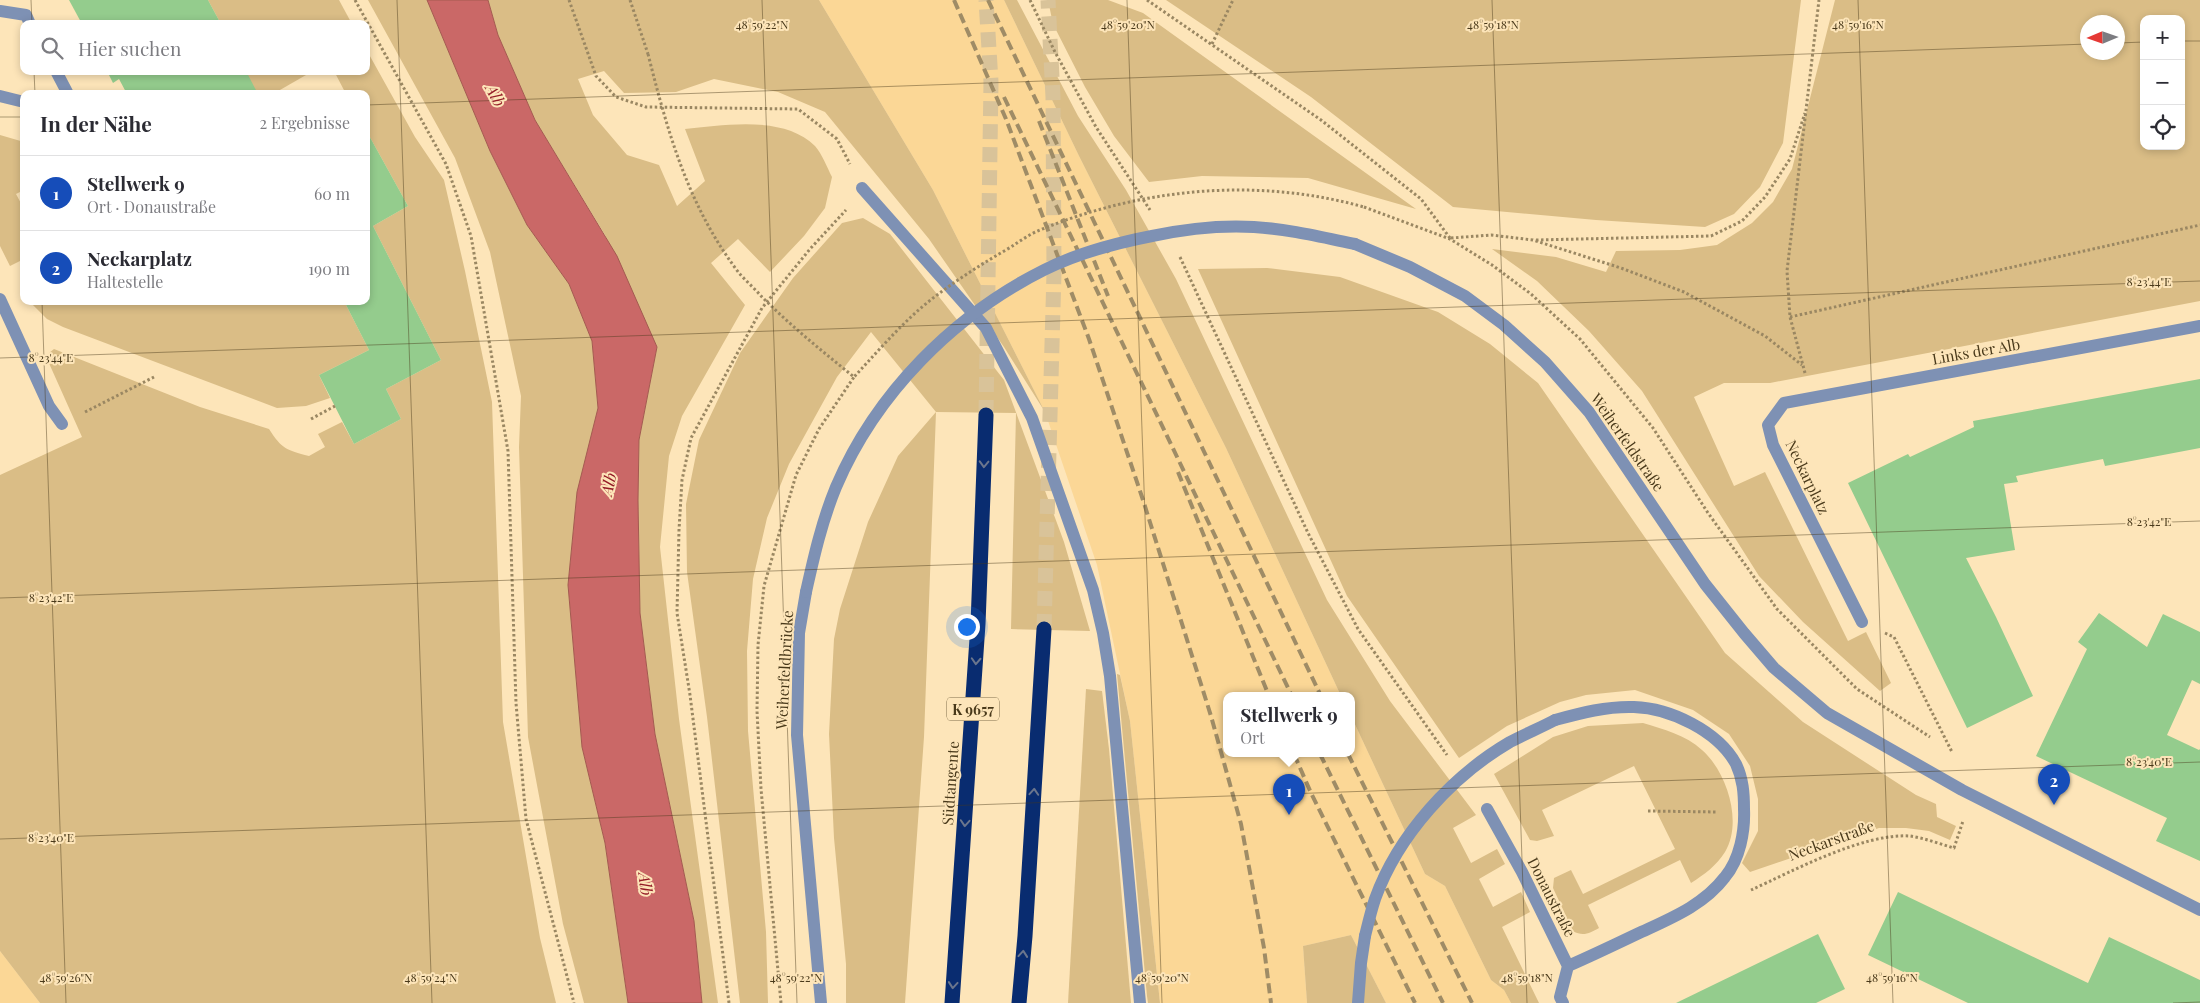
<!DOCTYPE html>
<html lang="de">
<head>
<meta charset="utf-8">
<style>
  :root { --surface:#fff; --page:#f2f2f3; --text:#2b2b33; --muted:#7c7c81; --line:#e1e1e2; --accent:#164db9 }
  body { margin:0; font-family:"Playfair Display",serif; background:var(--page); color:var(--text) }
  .controls { position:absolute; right:15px; top:15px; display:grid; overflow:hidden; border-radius:10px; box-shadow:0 2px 8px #0003 }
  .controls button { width:45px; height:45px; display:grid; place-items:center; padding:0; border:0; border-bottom:1px solid var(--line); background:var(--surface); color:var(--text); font:25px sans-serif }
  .compass { position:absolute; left:2080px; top:15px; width:45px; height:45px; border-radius:50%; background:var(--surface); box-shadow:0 2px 8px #0003; rotate:268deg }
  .you { position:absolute; left:966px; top:626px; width:18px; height:18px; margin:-12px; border:4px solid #fff; border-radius:50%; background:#1a73e8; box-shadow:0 0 0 8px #1a73e833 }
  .badge { display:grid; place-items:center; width:32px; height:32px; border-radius:50%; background:var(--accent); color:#fff; font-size:16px; font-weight:700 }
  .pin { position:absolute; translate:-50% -41px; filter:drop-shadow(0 1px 2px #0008) }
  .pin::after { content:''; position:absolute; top:26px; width:18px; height:15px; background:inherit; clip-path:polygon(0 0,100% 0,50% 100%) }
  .popup { position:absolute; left:1223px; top:692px; width:132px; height:65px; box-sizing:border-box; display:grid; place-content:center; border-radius:10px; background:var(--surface); filter:drop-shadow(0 1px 4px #0005); font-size:16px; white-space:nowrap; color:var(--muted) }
  .popup b { font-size:19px; color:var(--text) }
  .popup::after { content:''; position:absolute; left:50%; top:100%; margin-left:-10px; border:10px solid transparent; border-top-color:var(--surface) }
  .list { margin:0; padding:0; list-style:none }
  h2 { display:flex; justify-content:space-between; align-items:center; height:65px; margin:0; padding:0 20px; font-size:21px }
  h2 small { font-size:16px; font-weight:400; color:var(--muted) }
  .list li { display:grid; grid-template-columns:32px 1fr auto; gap:15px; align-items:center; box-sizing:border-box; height:75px; padding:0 20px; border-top:1px solid var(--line) }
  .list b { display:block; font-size:19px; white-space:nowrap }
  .list p { margin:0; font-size:16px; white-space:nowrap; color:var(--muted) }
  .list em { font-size:16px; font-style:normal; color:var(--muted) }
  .icon { flex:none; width:28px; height:28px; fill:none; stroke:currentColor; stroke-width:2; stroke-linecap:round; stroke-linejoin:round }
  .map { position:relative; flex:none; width:2200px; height:1003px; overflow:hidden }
  .search { position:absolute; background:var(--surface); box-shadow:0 2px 8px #0003; left:20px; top:20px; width:350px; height:55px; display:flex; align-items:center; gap:12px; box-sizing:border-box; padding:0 18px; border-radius:10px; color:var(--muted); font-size:19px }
  .panel { position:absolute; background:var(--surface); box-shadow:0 2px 8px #0003; left:20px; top:90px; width:350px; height:215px; border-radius:10px }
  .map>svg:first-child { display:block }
</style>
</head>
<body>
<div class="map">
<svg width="2200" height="1003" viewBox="0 0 2200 1003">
  <rect width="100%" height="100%" fill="#fde5b9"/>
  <g fill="#fbd796">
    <path d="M 819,0 L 1004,0 L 1079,156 L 1226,448 L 1341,696 L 1226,696 L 1226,754 L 1352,754 L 1352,718 L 1425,874 L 1445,886 L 1491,980 L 1504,990 L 1511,1003 L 1386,1003 L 1351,935 L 1303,946 L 1307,1003 L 1160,1003 L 1130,721 L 1097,565 L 1045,412 L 933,190 Z"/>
    <path d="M 0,951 L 40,1003 L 0,1003 Z"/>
  </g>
  <g fill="#dabd86" fill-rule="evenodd">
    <path d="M 208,0 L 339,0 L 352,24 L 221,24 Z"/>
    <path d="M 368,0 L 427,0 L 490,151 L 527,225 L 569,284 L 592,341 L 598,408 L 577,492 L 568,585 L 582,747 L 605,843 L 628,1003 L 584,1003 L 563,924 L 528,737 L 519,447 L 521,396 L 490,252 L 455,158 Z"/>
    <path d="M 488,0 L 819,0 L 933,190 L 1045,412 L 1004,347 L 929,239 L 825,112 L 778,92 L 714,79 L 676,92 L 624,93 L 604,71 L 578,79 L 593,115 L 627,155 L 659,165 L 677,206 L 705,181 L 685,129 C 725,125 784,115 815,146 C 822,154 827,167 832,177 L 825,208 L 804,236 L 770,272 L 738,239 L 711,263 L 745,305 L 682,416 L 669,456 L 660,547 L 679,719 L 718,1003 L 702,1003 L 694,921 L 655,734 L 640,613 L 638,500 L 639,440 L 657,347 L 605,235 L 535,120 L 498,35 Z"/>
    <path d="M 1004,0 L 1017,0 L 1078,116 L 1126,190 L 1176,279 L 1327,600 L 1390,701 L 1476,815 L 1453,828 L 1471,863 L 1497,849 L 1505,864 L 1479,879 L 1493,907 L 1521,892 L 1530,912 L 1502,927 L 1539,1003 L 1511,1003 L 1504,990 L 1491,980 L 1445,886 L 1425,874 L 1352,718 L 1352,696 L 1341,696 L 1226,448 L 1079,156 Z"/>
    <path d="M 1048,0 L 1108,0 L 1143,13 L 1416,209 L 1308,178 L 1202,176 L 1149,182 L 1114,136 L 1085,87 L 1053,24 Z"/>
    <path d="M 1166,0 L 1801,0 L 1783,143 L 1760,187 L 1734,214 L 1705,227 L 1596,220 L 1453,207 L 1311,97 Z"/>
    <path d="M 1835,0 L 2200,0 L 2200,301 L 1770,383 L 1724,383 L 1694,397 L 1734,486 L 1765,472 L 1848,641 L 1866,632 L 1891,683 L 1880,691 L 1803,622 L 1759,576 L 1642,391 L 1589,331 L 1537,281 L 1492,249 L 1556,257 L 1606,272 L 1616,251 L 1680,250 L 1717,245 L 1752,223 L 1773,202 L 1792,169 ZM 2144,19 L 2181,19 L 2181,146 L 2144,146 ZM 2088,22 L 2118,22 L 2118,52 L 2088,52 Z"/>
    <path d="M 366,49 L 415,137 L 444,180 L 465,271 L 492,402 L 503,722 L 540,938 L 556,1003 L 40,1003 L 0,951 L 0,475 L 82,437 L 48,361 L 49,353 L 54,349 L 200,407 L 269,429 C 282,449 286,450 309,456 L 325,447 L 318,434 L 342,422 L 354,444 L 401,419 L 386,389 L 441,360 L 373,226 L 408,206 L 366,130 L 366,94 L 346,94 L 334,71 L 366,71 Z"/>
    <path d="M 246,71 L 313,71 L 273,94 L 243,94 Z"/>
    <path d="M 0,135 L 24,142 L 24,190 L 16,194 L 24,209 L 24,259 L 10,266 L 0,246 Z"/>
    <path d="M 863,218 L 890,234 L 1004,380 L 1064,542 L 1090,631 L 1011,629 L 1016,413 L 936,412 L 924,737 L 905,1003 L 846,1003 L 846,964 L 834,838 L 829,734 L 834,639 L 840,609 L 868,522 L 898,456 L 936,412 L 871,332 L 837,377 L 789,464 L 767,518 L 753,579 L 747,651 L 748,731 L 766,932 L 768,1003 L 740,1003 L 707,717 L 687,572 L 686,504 L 699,440 L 740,353 L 793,278 L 842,223 Z"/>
    <path d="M 1267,268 L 1340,277 L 1438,312 L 1490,344 L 1538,383 L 1725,653 L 1803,722 L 1916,795 L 1936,804 L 1937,817 L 1956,826 L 1950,840 L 1929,831 L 1906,828 L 1879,828 L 1750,872 L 1742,863 L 1758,831 L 1758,799 L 1750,766 L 1729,734 L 1693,710 L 1635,690 L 1586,695 L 1560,702 L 1507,726 L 1459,758 L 1347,596 L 1198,269 Z"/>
    <path d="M 37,301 L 344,301 L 369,350 L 319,375 L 330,398 L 306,406 L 277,408 L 63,327 L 47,319 L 32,304 Z"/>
    <path d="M 1117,674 L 1120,675 L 1130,721 L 1160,1003 L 1148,1003 L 1147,996 Z"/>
    <path d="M 1086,689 L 1102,691 L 1109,749 L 1131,1003 L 1068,1003 Z"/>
    <path d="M 1643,723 C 1663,729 1686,735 1702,750 C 1727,772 1743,822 1725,852 C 1716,866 1705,874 1691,883 L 1680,860 L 1588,905 L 1599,928 C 1590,933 1583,937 1573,931 L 1553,888 L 1554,878 L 1571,870 L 1583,894 L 1675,849 L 1634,766 L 1542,810 L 1554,836 L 1537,841 L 1530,840 L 1494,774 L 1553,737 L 1588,726 Z"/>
    <path d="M 1351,935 L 1386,1003 L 1307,1003 L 1303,946 Z"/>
  </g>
  <path fill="#ca6867" stroke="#a35a50" d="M 427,0 L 488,0 L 498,35 L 535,120 L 617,256 L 657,347 L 639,440 L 638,500 L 640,613 L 655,734 L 694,921 L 702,1003 L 628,1003 L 605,843 L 582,747 L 568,585 L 577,492 L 598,408 L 592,341 L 569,284 L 527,225 L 490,151 Z"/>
  <g fill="#94cc8d">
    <path d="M 69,0 L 208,0 L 221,24 L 82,24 Z"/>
    <path d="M 107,71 L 246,71 L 258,94 L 127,94 L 119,79 L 113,83 Z"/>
    <path d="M 366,130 L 408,206 L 373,226 L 441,360 L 386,389 L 401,419 L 354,444 L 319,375 L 369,350 L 344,301 L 366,301 Z"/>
    <path d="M 2200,379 L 2200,448 L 2105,466 L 2103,459 L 2016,476 L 2018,482 L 2004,484 L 2015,550 L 1966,558 L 1996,617 L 2033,696 L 1967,728 L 1848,483 L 1908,454 L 1910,457 L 1974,427 L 1973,421 Z"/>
    <path d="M 2099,613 L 2147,647 L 2163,614 L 2200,632 L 2200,684 L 2192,680 L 2167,735 L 2199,750 L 2200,749 L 2200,861 L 2156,841 L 2167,818 L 2036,756 L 2087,649 L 2078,642 Z"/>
    <path d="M 1898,892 L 2088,983 L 2109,937 L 2200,980 L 2200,1003 L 1968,1003 L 1868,955 Z"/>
    <path d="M 1818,934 L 1845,989 L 1816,1003 L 1676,1003 Z"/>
  </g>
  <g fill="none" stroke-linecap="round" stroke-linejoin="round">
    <g stroke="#d9c399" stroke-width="15" stroke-dasharray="15 8" stroke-linecap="butt">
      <path d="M 986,415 L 991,82 L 986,0"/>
      <path d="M 1044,629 L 1054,273 L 1053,97 L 1048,0"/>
    </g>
    <g stroke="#9a8762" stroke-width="3" stroke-dasharray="2.5 2.5" stroke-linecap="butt">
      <path d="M 355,0 L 446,164 L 471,236 L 508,451 L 516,703 L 526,819 L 574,1003"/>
      <path d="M 569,0 L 596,76 L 616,97 L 646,107 L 798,109 L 837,139 L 850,164"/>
      <path d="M 630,0 L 648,54"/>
      <path d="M 1030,0 L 1055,52 L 1096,127 L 1150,210"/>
      <path d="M 1147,0 L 1321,120 L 1421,199 L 1450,238"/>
      <path d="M 1212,44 L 1233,0"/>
      <path d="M 1364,207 L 1450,239 L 1492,265 L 1531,294 L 1580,339 L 1653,428 L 1708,513 L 1777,609 L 1857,689 L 1930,737"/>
      <path d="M 1451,238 L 1491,235 L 1533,240 L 1621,268 L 1684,292 L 1765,336 L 1802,365"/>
      <path d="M 1536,240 L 1711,236 L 1742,221 L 1765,197 L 1790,159 L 1805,113"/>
      <path d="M 1180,257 L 1308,533 L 1358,629 L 1447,755"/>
      <path d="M 1790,317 L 2200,225"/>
      <path d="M 1805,373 L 1790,317 L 1787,271 L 1819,0"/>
      <path d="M 85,412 L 154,377"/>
      <path d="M 311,419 L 335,406"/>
      <path d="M 1885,633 L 1894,637 L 1952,752"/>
      <path d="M 1648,811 L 1718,812"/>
      <path d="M 1751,890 C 1793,871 1863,833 1910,836 C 1924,838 1940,844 1954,848 L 1963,821"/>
      <path d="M 729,1003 L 690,695 L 677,613 L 679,530 L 682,480 L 691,438 L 762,308 L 810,249 L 846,210"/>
      <path d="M 781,1003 L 761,789 L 757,711 L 758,645 L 764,586 L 796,475 L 819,429 L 854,377"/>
    </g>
    <g stroke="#7e91b4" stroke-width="12">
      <path d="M 0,11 L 26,15 L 30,24"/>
      <path d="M 56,71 L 68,94"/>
      <path d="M 0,96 L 24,102"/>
      <path d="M 862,188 L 986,328 L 1032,418 L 1093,590 L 1103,633 L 1110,676 L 1140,1003"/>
      <path d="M 1355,244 L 1410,267 L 1465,296 L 1504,325 L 1545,362 L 1589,412 L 1705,584 L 1744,633 L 1774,668 L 1827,713 L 1962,790 L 2200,910"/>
      <path d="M 0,299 L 49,406 L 62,424"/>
      <path d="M 806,592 L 799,633 L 797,735 L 821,1003"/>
      <path d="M 1862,622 L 1773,445 L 1768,425 L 1784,403 L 2200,326"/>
      <path d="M 1555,720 C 1581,713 1607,706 1634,707 C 1670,708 1718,731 1736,764 C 1743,779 1744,793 1744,809 C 1745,831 1740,859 1725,877 C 1703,906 1669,919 1637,934 C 1614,945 1591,956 1568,966"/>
      <path d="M 1487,809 L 1522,872 L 1568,966 L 1560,997 L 1563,1003"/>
      <path d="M 1358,1003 L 1361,963 L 1365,936"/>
    </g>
    <g stroke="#092c70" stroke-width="15">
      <path d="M 952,1003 L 978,624 L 986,415"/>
      <path d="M 1019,1003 L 1025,936 L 1044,629"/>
    </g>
    <g stroke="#9f8c66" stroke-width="4" stroke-dasharray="10 5" stroke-linecap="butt">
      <path d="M 954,0 L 1006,119 L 1089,339 L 1143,500 L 1211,716 L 1241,824 L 1264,948 L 1271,1003"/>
      <path d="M 988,0 L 1321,696"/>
      <path d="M 1004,97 L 1292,696"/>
      <path d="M 1039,121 L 1108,296"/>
      <path d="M 1178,472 L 1269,696"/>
      <path d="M 1294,754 L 1311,793 L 1415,1003"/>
      <path d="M 1320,754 L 1443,1003"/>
      <path d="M 1348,754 L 1472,1003"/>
    </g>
    <path stroke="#9a8762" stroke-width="3" stroke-dasharray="2.5 2.5" stroke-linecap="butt" d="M 648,54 C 668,133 688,206 739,273 C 746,281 755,289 762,297 C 791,326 822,351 854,377 C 880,349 906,318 937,295 C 961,277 985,262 1011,247 C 1020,241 1030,234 1040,230 C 1142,188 1257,177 1364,207"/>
    <g stroke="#7e91b4" stroke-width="12">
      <path d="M 806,592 C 814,556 822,521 836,487 C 876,393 954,315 1044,270 C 1078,253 1116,243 1152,236 C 1185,229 1220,225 1254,227 C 1288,229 1321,237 1355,244"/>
      <path d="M 1365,936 C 1368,924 1371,911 1375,899 C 1398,835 1452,776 1510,742 C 1525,734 1540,728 1555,720"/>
    </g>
  </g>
  <defs><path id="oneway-chevron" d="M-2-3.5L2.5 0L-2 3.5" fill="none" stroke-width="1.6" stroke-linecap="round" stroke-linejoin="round" transform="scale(1.25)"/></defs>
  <g stroke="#6b768d">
    <use href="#oneway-chevron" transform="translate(984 464) rotate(92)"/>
    <use href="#oneway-chevron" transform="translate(976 661) rotate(93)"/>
    <use href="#oneway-chevron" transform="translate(1034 792) rotate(-86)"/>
    <use href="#oneway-chevron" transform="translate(965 823) rotate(94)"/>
    <use href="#oneway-chevron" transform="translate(1023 954) rotate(-85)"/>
    <use href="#oneway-chevron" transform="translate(953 985) rotate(95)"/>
  </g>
  <path fill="none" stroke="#49391a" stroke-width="1" stroke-opacity="0.45" d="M 31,0 L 32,24M 397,0 L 432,1003M 762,0 L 797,1003M 1127,0 L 1162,1003M 1492,0 L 1527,1003M 1858,0 L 1893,1003M 2181,41 L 2200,41M 2118,43 L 2144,42M 34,71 L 35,94M 366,105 L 2088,44M 0,117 L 24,117M 42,301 L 66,1003M 0,358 L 2200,281M 0,598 L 2200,521M 0,839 L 2200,762M 2173,1003 L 2200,1002"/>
  <g text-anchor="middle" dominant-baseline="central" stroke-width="4" stroke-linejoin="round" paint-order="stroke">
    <rect fill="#fde5b9" stroke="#7f6d4a" stroke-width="1" x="947" y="697.5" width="52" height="23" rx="4"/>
    <g font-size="14" font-weight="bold" fill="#49391a">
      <text x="973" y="709">K 9657</text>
    </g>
    <g font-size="15" fill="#49391a" stroke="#fde5b9">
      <text transform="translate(1976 351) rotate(-10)">Links der Alb</text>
      <text transform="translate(1628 442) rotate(55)">Weiherfeldstraße</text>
      <text transform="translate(1808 477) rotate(64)">Neckarplatz</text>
      <text transform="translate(784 670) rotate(-87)">Weiherfeldbrücke</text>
      <text transform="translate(950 783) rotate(-86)">Südtangente</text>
      <text transform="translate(1831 840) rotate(-20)">Neckarstraße</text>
      <text transform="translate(1552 897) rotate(63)">Donaustraße</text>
    </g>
    <g font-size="16" font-style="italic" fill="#941c27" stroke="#fde5b9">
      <text transform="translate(496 95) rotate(61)">Alb</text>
      <text transform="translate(608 484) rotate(-77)">Alb</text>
      <text transform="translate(646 884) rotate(83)">Alb</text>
    </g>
  </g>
  <g font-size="12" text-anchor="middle" fill="#49391a" stroke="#fde5b9" stroke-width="4" stroke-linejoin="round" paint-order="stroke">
    <text x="762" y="29">48°59'22"N</text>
    <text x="1128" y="29">48°59'20"N</text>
    <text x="1493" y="29">48°59'18"N</text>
    <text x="1858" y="29">48°59'16"N</text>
    <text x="2149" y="286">8°23'44"E</text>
    <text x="51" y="362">8°23'44"E</text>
    <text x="2149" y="526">8°23'42"E</text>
    <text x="51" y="602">8°23'42"E</text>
    <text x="2149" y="766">8°23'40"E</text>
    <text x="51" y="842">8°23'40"E</text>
    <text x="66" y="982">48°59'26"N</text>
    <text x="431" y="982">48°59'24"N</text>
    <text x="796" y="982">48°59'22"N</text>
    <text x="1162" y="982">48°59'20"N</text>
    <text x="1527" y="982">48°59'18"N</text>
    <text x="1892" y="982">48°59'16"N</text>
  </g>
</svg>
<div class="controls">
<button>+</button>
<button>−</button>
<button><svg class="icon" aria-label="locate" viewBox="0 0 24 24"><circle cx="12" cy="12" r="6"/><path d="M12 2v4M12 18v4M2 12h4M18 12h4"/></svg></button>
</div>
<svg class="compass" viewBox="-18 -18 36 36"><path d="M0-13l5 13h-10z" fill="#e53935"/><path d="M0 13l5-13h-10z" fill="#7c7c81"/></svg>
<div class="you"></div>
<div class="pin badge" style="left:1289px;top:815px">1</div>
<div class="popup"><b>Stellwerk 9</b>Ort</div>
<div class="pin badge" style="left:2054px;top:805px">2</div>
<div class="search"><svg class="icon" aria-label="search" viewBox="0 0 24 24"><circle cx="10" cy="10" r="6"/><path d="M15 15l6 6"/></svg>Hier suchen</div>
<section class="panel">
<h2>In der Nähe<small>2 Ergebnisse</small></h2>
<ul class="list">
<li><span class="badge">1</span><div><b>Stellwerk 9</b><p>Ort · Donaustraße</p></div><em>60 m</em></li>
<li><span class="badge">2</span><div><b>Neckarplatz</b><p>Haltestelle</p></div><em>190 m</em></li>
</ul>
</section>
</div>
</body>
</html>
